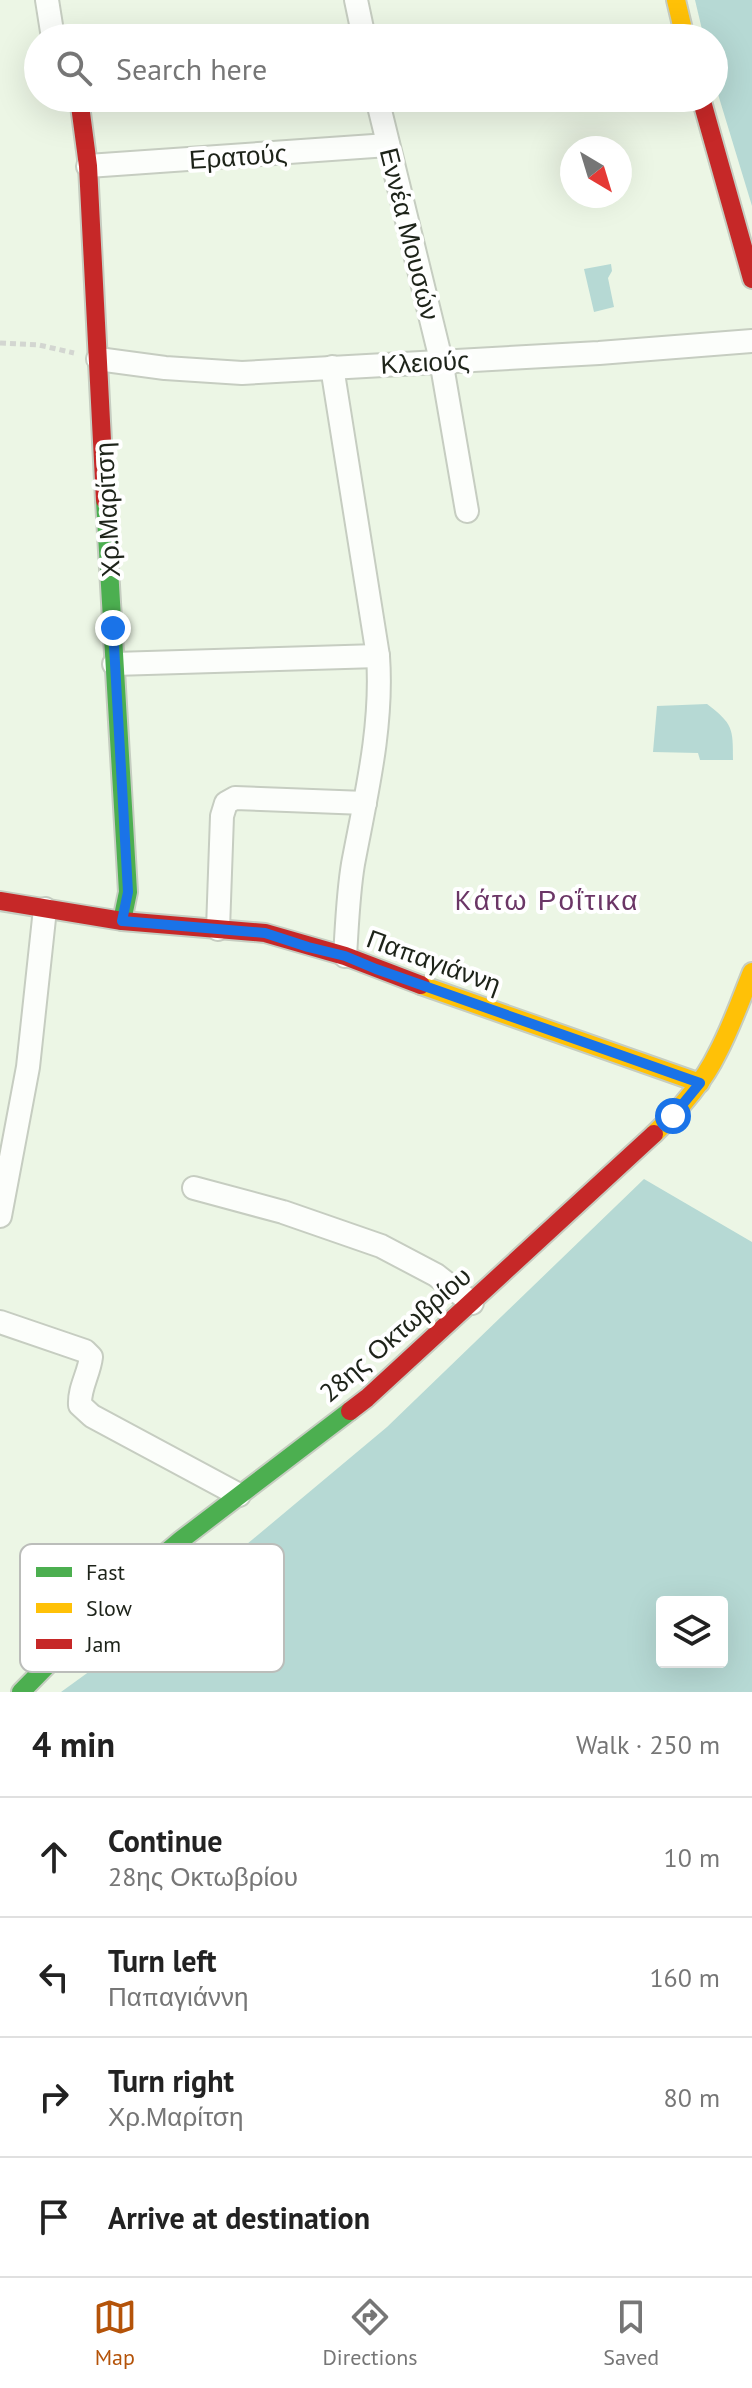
<!DOCTYPE html>
<html lang="en">
<head>
<meta charset="utf-8">
<style>
  :root { --surface:#fff; --page:#f2f2f2; --text:#222; --muted:#767676; --line:#e0e0e0; --accent:#b45309 }
  body { margin:0; font-family:"PT Sans",sans-serif; background:var(--page); color:var(--text) }
  .controls { position:absolute; right:24px; bottom:24px; display:grid; overflow:hidden; border-radius:8px; box-shadow:0 8px 32px #0002 }
  .controls button { width:72px; height:72px; display:grid; place-items:center; padding:0; border:0; border-bottom:2px solid var(--line); background:var(--surface); color:var(--text); font:40px sans-serif }
  .compass { position:absolute; left:560px; top:136px; width:72px; height:72px; border-radius:50%; background:var(--surface); box-shadow:0 8px 32px #0002; rotate:142deg }
  .stop { position:absolute; width:24px; height:24px; margin:-18px; border:6px solid #1a73e8; border-radius:50%; background:#fff }
  .stop.end { background:#1a73e8; border-color:#fff; box-shadow:0 2px 8px #0008 }
  .list { margin:0; padding:0; list-style:none }
  h2 { display:flex; justify-content:space-between; align-items:center; height:104px; margin:0; padding:0 32px; font-size:34px }
  h2 small { font-size:26px; font-weight:400; color:var(--muted) }
  .list li { display:grid; grid-template-columns:52px 1fr auto; gap:24px; align-items:center; box-sizing:border-box; height:120px; padding:0 32px; border-top:2px solid var(--line) }
  .list b { display:block; font-size:30px; white-space:nowrap }
  .list p { margin:0; font-size:26px; white-space:nowrap; color:var(--muted) }
  .list em { font-size:26px; font-style:normal; color:var(--muted) }
  .icon { flex:none; width:44px; height:44px; fill:none; stroke:currentColor; stroke-width:2; stroke-linecap:round; stroke-linejoin:round }
  .map { position:relative; flex:none; width:752px; height:1692px; overflow:hidden }
  .search { position:absolute; background:var(--surface); box-shadow:0 8px 32px #0002; left:24px; right:24px; top:24px; height:88px; display:flex; align-items:center; gap:20px; box-sizing:border-box; padding:0 28px; border-radius:44px; color:var(--muted); font-size:30px }
  .sheet { height:584px; background:var(--surface) }
  nav { display:flex; justify-content:space-around; align-items:center; box-sizing:border-box; height:112px; border-top:2px solid var(--line); background:var(--surface); font-size:22px; color:var(--muted) }
  nav a { display:grid; justify-items:center; gap:4px }
  nav .on { color:var(--accent) }
  .map>svg:first-child { display:block }
</style>
</head>
<body>
<div class="map">
<svg width="752" height="1692" viewBox="0 0 752 1692">
  <rect width="100%" height="100%" fill="#ecf6e5"/>
  <g fill="#b6d9d4" fill-rule="evenodd">
    <path d="M 695,0 L 752,0 L 752,206 L 714,81 L 714,38 L 704,38 Z"/>
    <path d="M 611,264 L 612,271 L 608,278 L 614,307 L 594,312 L 584,269 Z"/>
    <path d="M 707,704 C 733,724 733,728 733,760 L 700,760 L 698,753 L 653,752 L 657,706 Z"/>
    <path d="M 644,1179 L 752,1242 L 752,1692 L 61,1692 L 130,1642 L 387,1427 ZM 722,1602 L 722,1662 L 662,1662 L 662,1602 Z"/>
  </g>
  <g fill="none" stroke-linecap="round" stroke-linejoin="round">
    <defs>
      <g id="street">
        <path d="M 47,0 L 53,38"/>
        <path d="M 356,0 L 364,38"/>
        <path d="M 377,98 L 441,360 L 467,511"/>
        <path d="M 88,166 L 388,145"/>
        <path d="M 98,359 L 165,368 L 242,373 L 599,353 L 752,341"/>
        <path d="M 332,367 L 378,656 C 383,726 366,795 353,864 C 348,894 347,926 345,956"/>
        <path d="M 114,664 L 378,656"/>
        <path d="M 218,929 L 222,816 L 226,803 L 235,798 L 365,803"/>
        <path d="M 194,1188 L 283,1212 L 381,1246 L 436,1275 L 472,1303"/>
        <path d="M 0,1216 L 28,1067 L 45,909"/>
        <path d="M 0,1322 L 85,1351 L 91,1357 C 89,1374 79,1388 80,1405 L 92,1416 L 239,1495"/>
      </g>
      <g id="fast">
        <path d="M 105,500 L 128,892 L 122,921"/>
        <path d="M 21,1692 L 117,1594 L 181,1540 L 350,1411"/>
      </g>
      <g id="slow">
        <path d="M 676,0 L 685,38"/>
        <path d="M 421,985 L 700,1083"/>
        <path d="M 654,1134 C 678,1111 702,1085 717,1054 C 731,1028 741,999 752,972"/>
      </g>
      <g id="jam">
        <path d="M 79,98 L 88,166 L 105,500"/>
        <path d="M 701,98 L 752,279"/>
        <path d="M 0,901 L 122,921 L 265,933 L 345,956 L 421,985"/>
        <path d="M 350,1411 L 367,1398 L 654,1134"/>
      </g>
    </defs>
    <use href="#street" stroke="#c6cdc1" stroke-width="26"/>
    <use href="#fast" stroke="#c6cdc1" stroke-width="22"/>
    <use href="#slow" stroke="#c6cdc1" stroke-width="22"/>
    <use href="#jam" stroke="#c6cdc1" stroke-width="22"/>
    <path stroke="#d3d6d1" stroke-width="5" stroke-dasharray="6 4" stroke-linecap="butt" d="M 0,343 L 39,345 L 74,353"/>
    <use href="#street" stroke="#fcfefb" stroke-width="22"/>
    <use href="#fast" stroke="#4caf50" stroke-width="18"/>
    <use href="#slow" stroke="#ffc107" stroke-width="18"/>
    <use href="#jam" stroke="#c62828" stroke-width="18"/>
  </g>
  <g fill="none" stroke-linecap="round" stroke-linejoin="round">
    <path stroke="#1a73e8" stroke-width="10" d="M 113,628 L 128,892 L 122,921 L 265,933 L 308,947 L 345,956 L 376,969 L 700,1083 L 673,1116"/>
  </g>
  <g text-anchor="middle" dominant-baseline="central" stroke-width="8" stroke-linejoin="round" paint-order="stroke">
    <g font-size="26" fill="#1d2319" stroke="#fff">
      <text transform="translate(238 156) rotate(-4)">Ερατούς</text>
      <text transform="translate(410 234) rotate(76)">Εννέα Μουσών</text>
      <text transform="translate(425 362) rotate(-3)">Κλειούς</text>
      <text transform="translate(107 510) rotate(-93)">Χρ.Μαρίτση</text>
      <text transform="translate(434 961) rotate(20)">Παπαγιάννη</text>
      <text transform="translate(395 1334) rotate(-41)">28ης Οκτωβρίου</text>
    </g>
    <g font-size="28" letter-spacing="2" fill="#6b3666" stroke="#fff">
      <text x="547" y="899">Kάτω Ροΐτικα</text>
    </g>
  </g>
  <rect x="20" y="1544" width="264" height="128" rx="12" fill="#fff" stroke="#bbbdba" stroke-width="2"/>
  <rect x="36" y="1567" width="36" height="10" fill="#4caf50"/>
  <rect x="36" y="1603" width="36" height="10" fill="#ffc107"/>
  <rect x="36" y="1639" width="36" height="10" fill="#c62828"/>
  <g font-size="22" fill="#1d2319">
    <text x="86" y="1580">Fast</text>
    <text x="86" y="1616">Slow</text>
    <text x="86" y="1652">Jam</text>
  </g>
</svg>
<div class="controls">
<button><svg class="icon" aria-label="layers" viewBox="0 0 24 24"><path d="M12 4l9 5-9 5-9-5zM3 14l9 5 9-5"/></svg></button>
</div>
<svg class="compass" viewBox="-18 -18 36 36"><path d="M0-13l5 13h-10z" fill="#e53935"/><path d="M0 13l5-13h-10z" fill="#767676"/></svg>
<div class="stop" style="left:673px;top:1116px"></div>
<div class="stop end" style="left:113px;top:628px"></div>
<div class="search"><svg class="icon" aria-label="search" viewBox="0 0 24 24"><circle cx="10" cy="10" r="6"/><path d="M15 15l6 6"/></svg>Search here</div>
</div>
<section class="sheet">
<h2>4 min<small>Walk · 250 m</small></h2>
<ul class="list">
<li><svg class="icon" aria-label="ahead" viewBox="0 0 24 24"><path d="M12 20V5M6 11l6-6 6 6"/></svg><div><b>Continue</b><p>28ης Οκτωβρίου</p></div><em>10 m</em></li>
<li><svg class="icon" aria-label="left" viewBox="0 0 24 24"><path d="M17 20v-9H6M10 6l-5 5 5 5"/></svg><div><b>Turn left</b><p>Παπαγιάννη</p></div><em>160 m</em></li>
<li><svg class="icon" aria-label="right" viewBox="0 0 24 24"><path d="M7 20v-9h11M14 6l5 5-5 5"/></svg><div><b>Turn right</b><p>Χρ.Μαρίτση</p></div><em>80 m</em></li>
<li><svg class="icon" aria-label="arrive" viewBox="0 0 24 24"><path d="M6 21V4h12l-3 4 3 4H6"/></svg><div><b>Arrive at destination</b></div></li>
</ul>
</section>
<nav>
<a class="on"><svg class="icon" aria-label="map" viewBox="0 0 24 24"><path d="M3 6l6-2 6 2 6-2v14l-6 2-6-2-6 2zM9 4v14M15 6v14"/></svg>Map</a>
<a><svg class="icon" aria-label="directions" viewBox="0 0 24 24"><path d="M12 3l9 9-9 9-9-9zM9 14v-3h6M13 9l2 2-2 2"/></svg>Directions</a>
<a><svg class="icon" aria-label="saved" viewBox="0 0 24 24"><path d="M7 4h10v16l-5-4-5 4z"/></svg>Saved</a>
</nav>
</body>
</html>
